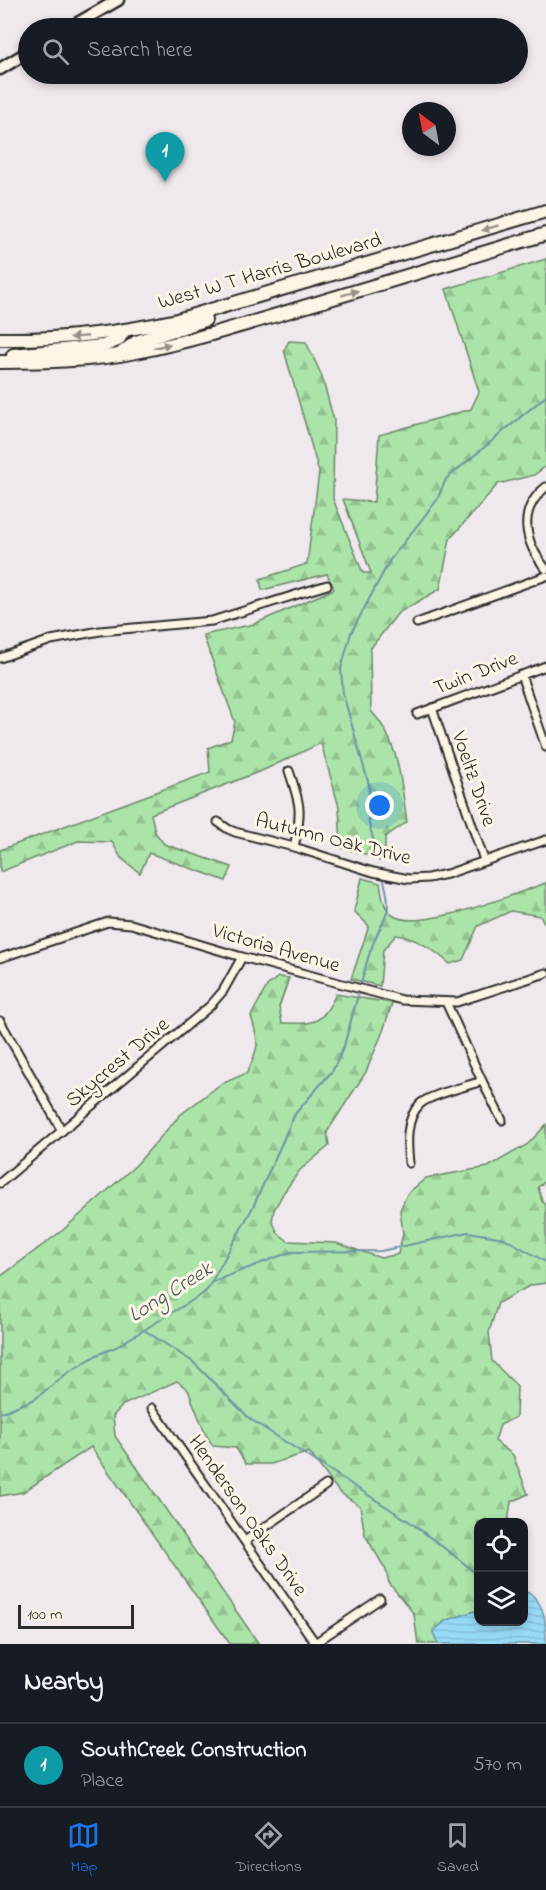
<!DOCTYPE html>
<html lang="en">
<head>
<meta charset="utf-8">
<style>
  :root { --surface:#171b24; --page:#20242c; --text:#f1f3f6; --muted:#9ea1a6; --line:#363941; --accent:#1a73e8 }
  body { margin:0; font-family:"Indie Flower",sans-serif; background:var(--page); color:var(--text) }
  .controls { position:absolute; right:18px; bottom:18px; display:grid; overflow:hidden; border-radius:12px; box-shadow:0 3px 9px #0003 }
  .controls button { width:54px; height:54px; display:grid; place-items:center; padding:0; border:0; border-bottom:2px solid var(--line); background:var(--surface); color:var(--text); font:30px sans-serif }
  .compass { position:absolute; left:402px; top:102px; width:54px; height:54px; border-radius:50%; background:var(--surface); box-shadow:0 3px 9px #0003; rotate:328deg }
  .scale { position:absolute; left:18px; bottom:15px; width:116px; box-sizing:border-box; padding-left:6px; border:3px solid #2b2b2b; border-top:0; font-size:16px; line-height:21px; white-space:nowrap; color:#2b2b2b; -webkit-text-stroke:4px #fcf5e5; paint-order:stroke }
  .you { position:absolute; left:380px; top:806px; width:21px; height:21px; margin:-15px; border:4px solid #fff; border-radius:50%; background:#1a73e8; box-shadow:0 0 0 9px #1a73e833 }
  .badge { display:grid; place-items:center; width:39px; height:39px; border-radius:50%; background:var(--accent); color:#fff; font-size:20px; font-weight:700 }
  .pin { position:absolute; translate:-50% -50px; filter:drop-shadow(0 2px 3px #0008) }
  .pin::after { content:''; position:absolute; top:32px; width:21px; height:18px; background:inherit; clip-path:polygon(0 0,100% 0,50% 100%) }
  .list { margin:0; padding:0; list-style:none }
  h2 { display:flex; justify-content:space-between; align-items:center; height:78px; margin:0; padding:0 24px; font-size:26px }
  h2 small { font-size:20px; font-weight:400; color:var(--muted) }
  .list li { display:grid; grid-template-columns:39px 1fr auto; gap:18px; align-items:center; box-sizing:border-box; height:84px; padding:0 24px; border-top:2px solid var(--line) }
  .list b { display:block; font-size:22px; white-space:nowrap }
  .list p { margin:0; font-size:20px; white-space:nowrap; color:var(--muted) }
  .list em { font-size:20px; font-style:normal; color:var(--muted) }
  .icon { flex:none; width:33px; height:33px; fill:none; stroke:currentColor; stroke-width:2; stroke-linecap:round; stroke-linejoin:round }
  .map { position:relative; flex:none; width:546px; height:1644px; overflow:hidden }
  .search { position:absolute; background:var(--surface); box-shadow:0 3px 9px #0003; left:18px; right:18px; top:18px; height:66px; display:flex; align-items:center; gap:15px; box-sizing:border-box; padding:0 21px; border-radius:33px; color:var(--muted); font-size:22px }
  .sheet { height:162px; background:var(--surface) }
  nav { display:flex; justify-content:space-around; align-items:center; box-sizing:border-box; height:84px; border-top:2px solid var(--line); background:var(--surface); font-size:16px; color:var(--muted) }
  nav a { display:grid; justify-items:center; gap:3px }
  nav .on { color:var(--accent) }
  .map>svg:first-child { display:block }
</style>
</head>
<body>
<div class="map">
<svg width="546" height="1644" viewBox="0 0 546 1644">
  <defs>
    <pattern id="forest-firs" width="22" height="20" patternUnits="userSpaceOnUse" patternTransform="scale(1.5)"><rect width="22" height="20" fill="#abe4a8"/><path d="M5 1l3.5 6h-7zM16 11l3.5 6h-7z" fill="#93c491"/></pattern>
    <pattern id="water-rules" width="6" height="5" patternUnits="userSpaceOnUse" patternTransform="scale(1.5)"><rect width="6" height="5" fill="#97dbf9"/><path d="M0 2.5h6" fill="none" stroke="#82bcd6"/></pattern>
  </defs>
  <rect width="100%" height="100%" fill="#efe8ec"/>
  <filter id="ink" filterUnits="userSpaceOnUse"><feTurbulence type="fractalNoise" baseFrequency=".0167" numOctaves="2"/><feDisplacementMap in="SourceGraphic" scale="12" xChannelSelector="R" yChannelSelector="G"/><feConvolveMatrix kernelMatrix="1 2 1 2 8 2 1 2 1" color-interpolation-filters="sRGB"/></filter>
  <g filter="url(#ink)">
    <g fill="url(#forest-firs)" stroke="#6b886a" stroke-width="1.5">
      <path d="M 546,259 L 546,466 L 534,475 L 498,484 L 450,539 L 440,589 L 398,613 L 370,649 L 371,711 C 400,741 401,784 407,822 L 385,837 L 385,859 L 341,848 L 339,807 L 321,743 L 266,769 L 151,814 L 155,832 L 164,844 L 232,867 L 226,881 L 149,853 L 140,873 L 121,858 L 112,842 L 78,841 L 0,872 L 0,850 L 210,772 L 208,748 L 231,739 L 235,722 L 203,635 L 254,624 L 334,589 L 327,574 L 262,590 L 260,579 L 307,564 L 319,472 L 284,350 L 289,341 L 306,342 L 321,374 L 334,420 L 333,499 L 363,573 L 371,573 L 343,499 L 374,502 L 379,435 L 471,409 L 479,392 L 446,289 Z"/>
      <path d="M 362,878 L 380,883 C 382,894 383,910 394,916 C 419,932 518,893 546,883 L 546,925 L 540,916 L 511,911 L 478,926 L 463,960 L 450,964 C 434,950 418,938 396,935 L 383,950 L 380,986 L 351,979 L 369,926 L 354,911 Z"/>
      <path d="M 278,977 L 289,978 L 279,1007 L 282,1023 C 315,1024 321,1025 336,994 L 392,1003 L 383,1031 L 366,1072 L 327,1132 L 329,1146 L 300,1170 L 284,1192 L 274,1210 L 272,1221 L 278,1233 L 288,1241 L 336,1243 L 381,1258 L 398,1254 L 403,1234 L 400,1210 L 407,1194 L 426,1178 L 488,1167 L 528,1144 L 546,1125 L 546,1181 L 538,1187 L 542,1201 L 546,1205 L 546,1283 L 531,1285 L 498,1303 L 489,1332 L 492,1361 L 517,1386 L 516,1417 L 500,1425 L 495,1441 L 513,1455 L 528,1494 L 511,1502 L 508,1522 L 478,1522 L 478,1610 L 445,1621 L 433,1632 L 438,1644 L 418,1644 L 414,1614 L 389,1583 L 386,1570 L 365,1535 L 360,1506 L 339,1492 L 309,1452 L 271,1464 L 246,1464 L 236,1448 L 213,1446 L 205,1433 L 188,1390 L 177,1381 L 123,1405 L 113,1416 L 115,1436 L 259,1644 L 230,1644 L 91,1447 L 23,1492 L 0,1496 L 0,1277 L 63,1230 L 136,1165 L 180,1115 L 221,1084 L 247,1073 C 259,1046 260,1045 251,1016 L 267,986 Z"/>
    </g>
    <path fill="url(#water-rules)" stroke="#6c95a7" stroke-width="1.5" d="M 529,1592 C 546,1606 546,1622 546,1644 L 438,1644 L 433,1632 L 445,1621 L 478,1610 L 478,1622 L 524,1622 L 524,1594 Z"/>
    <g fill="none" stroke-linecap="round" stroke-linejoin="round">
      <g stroke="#6c95a7" stroke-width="2">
        <path d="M 379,861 L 369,824 L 369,785 L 343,694 L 341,669 L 351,633 L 390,560 L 437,500 L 446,479 L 546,396"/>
        <path d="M 361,983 C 365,971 367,958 372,947 C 383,915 394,918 384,881"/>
        <path d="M 212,1282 L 290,1252 L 381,1251 L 468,1232 L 504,1238 L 546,1262"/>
        <path d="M 144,1330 L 193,1362 L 250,1419 L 410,1522 L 465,1564 L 478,1576"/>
        <path d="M 0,1413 L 35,1399 L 66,1374 L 97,1355 L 116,1347 L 201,1295 L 207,1290 L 253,1207 L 295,1114 L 333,1070 L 344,1046 L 358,995"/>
      </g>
      <defs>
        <g id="street">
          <path d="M 546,487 C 516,511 525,543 546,569"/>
          <path d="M 417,623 L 546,576"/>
          <path d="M 0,658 L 51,640 L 100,631 L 212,621 L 327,585"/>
          <path d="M 521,675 L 546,747"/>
          <path d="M 432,708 L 484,860"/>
          <path d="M 417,714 L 546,666"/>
          <path d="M 289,771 C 301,806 302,811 294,847"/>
          <path d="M 218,822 L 228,829 L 235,832 L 294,847 L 373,872 L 409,879 L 428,878 L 447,874 L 546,840"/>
          <path d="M 0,958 L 108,922 L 131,924 L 242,957 L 402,1000 L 457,1002 L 546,973"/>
          <path d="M 446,1002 L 482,1081 L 502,1120"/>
          <path d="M 0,1021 L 62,1131"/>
          <path d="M 409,1163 C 407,1144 405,1119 420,1104 C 429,1095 468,1086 482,1081"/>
          <path d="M 0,1183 L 210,1006 L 223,991 L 242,957"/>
          <path d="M 152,1408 L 316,1644"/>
          <path d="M 245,1541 L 326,1485"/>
          <path d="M 315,1643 L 380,1599"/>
        </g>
        <g id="secondary">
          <path d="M 69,28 L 118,0"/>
          <path d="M 0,69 L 28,52"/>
        </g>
        <g id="primary">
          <path d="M 0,339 C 61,340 118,333 177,320 L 546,211"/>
          <path d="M 13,355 L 103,346 L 118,340 L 124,331"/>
          <path d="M 119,355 L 136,342 L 205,320"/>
          <path d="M 0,362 C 45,362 92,361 136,352 C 198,340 259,320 320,302 C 395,279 471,257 546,234"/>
        </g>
      </defs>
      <use href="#street" stroke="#2b2b2b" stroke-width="11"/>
      <use href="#secondary" stroke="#2b2b2b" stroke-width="15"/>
      <use href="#primary" stroke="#2b2b2b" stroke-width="16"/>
      <use href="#street" stroke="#fcf5e5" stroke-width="7"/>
      <use href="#secondary" stroke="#fcf5e5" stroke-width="10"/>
      <use href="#primary" stroke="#fcf5e5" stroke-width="12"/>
    </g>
    <defs><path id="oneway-solid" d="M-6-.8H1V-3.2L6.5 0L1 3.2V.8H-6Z" transform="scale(1.5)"/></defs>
    <g fill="#949088">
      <use href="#oneway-solid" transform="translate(490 228) rotate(163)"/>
      <use href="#oneway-solid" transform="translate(350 293) rotate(-17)"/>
      <use href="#oneway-solid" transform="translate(79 337) rotate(175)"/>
      <use href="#oneway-solid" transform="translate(162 346) rotate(-13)"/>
    </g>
  </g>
  <g text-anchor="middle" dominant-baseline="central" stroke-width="6" stroke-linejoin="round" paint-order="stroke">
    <g font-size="21" fill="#2b2b2b" stroke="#fcf5e5">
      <text transform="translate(270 272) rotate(-16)">West W T Harris Boulevard</text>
      <text transform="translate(476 674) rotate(-21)">Twin Drive</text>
      <text transform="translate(473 779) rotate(71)">Voeltz Drive</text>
      <text transform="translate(333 840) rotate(14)">Autumn Oak Drive</text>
      <text transform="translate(276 949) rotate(16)">Victoria Avenue</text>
      <text transform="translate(118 1063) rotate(-40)">Skycrest Drive</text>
      <text transform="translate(247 1516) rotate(55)">Henderson Oaks Drive</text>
    </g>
    <g font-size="22" font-style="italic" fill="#46575e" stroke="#fcf5e5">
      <text transform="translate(171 1293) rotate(-32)">Long Creek</text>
    </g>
  </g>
</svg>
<div class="controls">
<button><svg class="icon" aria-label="locate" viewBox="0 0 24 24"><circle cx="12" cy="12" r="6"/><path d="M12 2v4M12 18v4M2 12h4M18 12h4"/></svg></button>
<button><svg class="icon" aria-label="layers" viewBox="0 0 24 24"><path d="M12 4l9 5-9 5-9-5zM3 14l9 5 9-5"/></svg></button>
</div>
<svg class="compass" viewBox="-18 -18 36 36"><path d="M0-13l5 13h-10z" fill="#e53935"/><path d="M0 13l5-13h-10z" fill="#9ea1a6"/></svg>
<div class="scale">100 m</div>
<div class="you"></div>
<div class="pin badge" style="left:165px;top:182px;background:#0f9aa8">1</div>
<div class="search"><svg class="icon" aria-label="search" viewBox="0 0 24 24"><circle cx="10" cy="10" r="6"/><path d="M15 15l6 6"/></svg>Search here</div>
</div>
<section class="sheet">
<h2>Nearby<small></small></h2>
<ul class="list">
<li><span class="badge" style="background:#0f9aa8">1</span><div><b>SouthCreek Construction</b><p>Place</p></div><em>570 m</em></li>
</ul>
</section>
<nav>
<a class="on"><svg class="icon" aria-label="map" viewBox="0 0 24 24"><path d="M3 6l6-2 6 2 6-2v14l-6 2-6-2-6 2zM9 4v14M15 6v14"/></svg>Map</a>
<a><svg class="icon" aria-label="directions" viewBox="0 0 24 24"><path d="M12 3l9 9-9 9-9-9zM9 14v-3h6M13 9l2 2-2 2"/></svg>Directions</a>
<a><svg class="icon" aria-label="saved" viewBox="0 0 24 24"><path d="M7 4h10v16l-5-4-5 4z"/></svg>Saved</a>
</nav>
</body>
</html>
